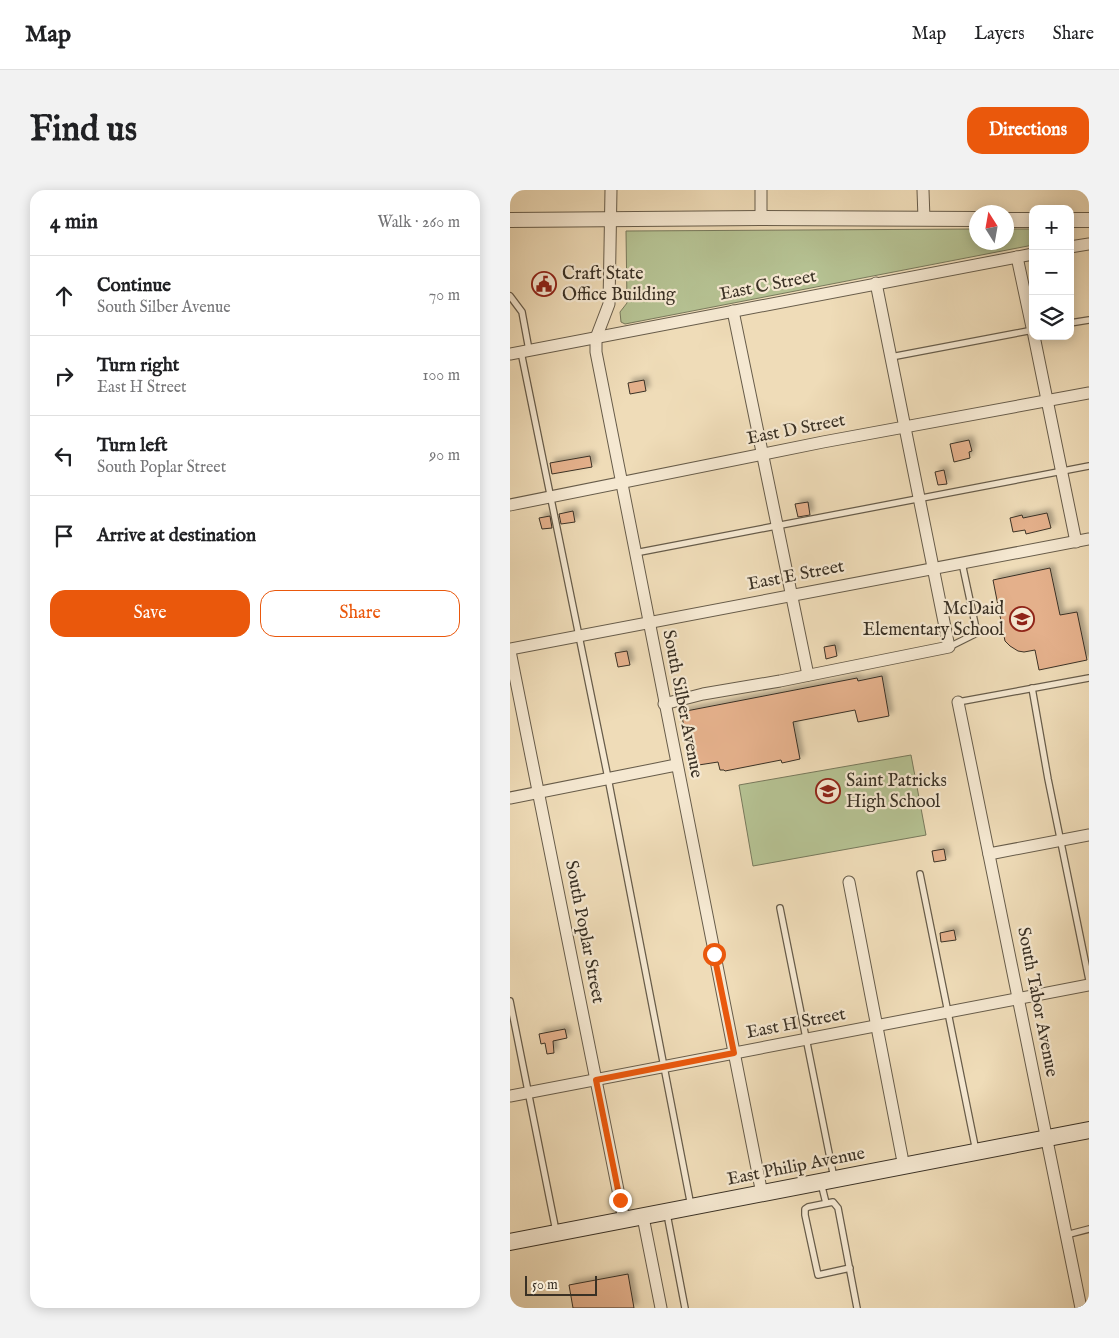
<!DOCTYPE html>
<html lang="en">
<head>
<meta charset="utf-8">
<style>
  :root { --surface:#fff; --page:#f2f2f2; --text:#202124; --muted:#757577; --line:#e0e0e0; --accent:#ea580c }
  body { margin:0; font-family:"IM FELL English",serif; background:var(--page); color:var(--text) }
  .controls { position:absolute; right:15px; top:15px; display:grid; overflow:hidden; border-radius:10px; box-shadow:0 2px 12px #0003 }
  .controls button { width:45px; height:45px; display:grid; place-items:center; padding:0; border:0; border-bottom:1px solid var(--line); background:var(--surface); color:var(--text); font:25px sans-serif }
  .compass { position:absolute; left:459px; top:15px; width:45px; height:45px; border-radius:50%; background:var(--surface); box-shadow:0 2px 12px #0003; rotate:349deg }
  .scale { position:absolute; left:15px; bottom:12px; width:72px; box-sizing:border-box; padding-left:5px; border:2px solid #3a3125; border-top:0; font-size:14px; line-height:18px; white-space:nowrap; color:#3a3125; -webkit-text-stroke:4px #f5e8d1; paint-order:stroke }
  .stop { position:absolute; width:15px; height:15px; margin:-11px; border:4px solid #ea580c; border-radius:50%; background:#fff }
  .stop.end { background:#ea580c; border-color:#fff; box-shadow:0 1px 5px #0008 }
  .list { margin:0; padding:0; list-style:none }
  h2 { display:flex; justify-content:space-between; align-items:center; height:65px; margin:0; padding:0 20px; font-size:21px }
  h2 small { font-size:16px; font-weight:400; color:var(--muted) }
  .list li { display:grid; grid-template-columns:32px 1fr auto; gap:15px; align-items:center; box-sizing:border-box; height:80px; padding:0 20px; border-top:1px solid var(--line) }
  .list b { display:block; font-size:19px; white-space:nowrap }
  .list p { margin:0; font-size:16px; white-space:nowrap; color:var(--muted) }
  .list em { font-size:16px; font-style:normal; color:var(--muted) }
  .actions { display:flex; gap:10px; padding:15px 20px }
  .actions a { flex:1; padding:11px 0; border:1px solid var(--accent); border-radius:15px; text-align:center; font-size:18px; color:var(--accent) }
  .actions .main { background:var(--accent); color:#fff }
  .icon { flex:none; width:28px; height:28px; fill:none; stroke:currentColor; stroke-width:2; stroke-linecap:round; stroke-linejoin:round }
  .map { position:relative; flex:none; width:579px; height:1118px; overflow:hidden; border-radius:15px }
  header { display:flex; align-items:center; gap:30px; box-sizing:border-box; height:70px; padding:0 25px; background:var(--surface); border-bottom:1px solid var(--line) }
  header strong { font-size:24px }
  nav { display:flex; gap:28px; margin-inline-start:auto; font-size:18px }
  .intro { display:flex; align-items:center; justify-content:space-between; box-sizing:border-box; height:120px; padding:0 30px }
  h1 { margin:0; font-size:35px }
  .button { padding:12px 22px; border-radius:15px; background:var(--accent); color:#fff; font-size:18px; font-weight:700 }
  main { display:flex; gap:30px; padding:0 30px }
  aside { flex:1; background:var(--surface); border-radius:15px; box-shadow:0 2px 12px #0003 }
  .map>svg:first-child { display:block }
</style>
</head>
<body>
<header>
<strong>Map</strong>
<nav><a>Map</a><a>Layers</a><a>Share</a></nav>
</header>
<div class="intro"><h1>Find us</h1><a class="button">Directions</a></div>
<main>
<aside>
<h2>4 min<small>Walk · 260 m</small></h2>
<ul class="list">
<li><svg class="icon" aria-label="ahead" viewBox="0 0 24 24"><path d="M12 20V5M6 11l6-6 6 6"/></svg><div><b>Continue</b><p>South Silber Avenue</p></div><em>70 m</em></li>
<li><svg class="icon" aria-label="right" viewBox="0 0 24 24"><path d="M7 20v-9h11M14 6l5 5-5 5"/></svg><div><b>Turn right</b><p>East H Street</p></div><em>100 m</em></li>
<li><svg class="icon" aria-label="left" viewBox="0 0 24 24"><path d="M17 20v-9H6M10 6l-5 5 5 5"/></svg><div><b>Turn left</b><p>South Poplar Street</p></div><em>90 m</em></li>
<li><svg class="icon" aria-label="arrive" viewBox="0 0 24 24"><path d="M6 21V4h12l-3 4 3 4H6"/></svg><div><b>Arrive at destination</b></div></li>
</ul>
<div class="actions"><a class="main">Save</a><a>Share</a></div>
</aside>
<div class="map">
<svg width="579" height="1118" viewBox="0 0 579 1118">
  <defs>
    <filter id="shadow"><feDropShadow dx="4" dy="-4" stdDeviation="2.5" flood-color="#0004"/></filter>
  </defs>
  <rect width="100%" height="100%" fill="#efdcb8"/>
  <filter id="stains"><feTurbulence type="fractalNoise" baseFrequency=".004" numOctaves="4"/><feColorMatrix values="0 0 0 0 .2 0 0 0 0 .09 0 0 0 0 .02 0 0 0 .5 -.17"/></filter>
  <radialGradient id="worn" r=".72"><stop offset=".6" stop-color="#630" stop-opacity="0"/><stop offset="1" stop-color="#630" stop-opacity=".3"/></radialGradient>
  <g fill="#b5c192" stroke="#78795c">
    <path d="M 466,39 L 467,52 L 497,52 L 497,39 L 523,39 L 523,55 L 115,134 L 111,132 L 110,122 L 117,113 L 116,41 Z"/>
    <path d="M 401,565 L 416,645 L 243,676 L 229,595 Z"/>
  </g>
  <g fill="#e4b08b" stroke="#3a3125" filter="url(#shadow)">
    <path d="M 134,190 L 136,201 L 120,204 L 118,193 Z"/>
    <path d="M 459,250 L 462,261 L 459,262 L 460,268 L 444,272 L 440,254 Z"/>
    <path d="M 80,266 L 82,277 L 42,284 L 40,273 Z"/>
    <path d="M 434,280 L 437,294 L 428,295 L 425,282 Z"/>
    <path d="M 298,312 L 300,325 L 288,327 L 285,314 Z"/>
    <path d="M 63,321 L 65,332 L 51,334 L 49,324 Z"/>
    <path d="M 537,323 L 541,338 L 516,344 L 515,340 L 503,342 L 500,328 L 512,325 L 513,328 Z"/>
    <path d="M 40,326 L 42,338 L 32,339 L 29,328 Z"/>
    <path d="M 540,378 L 550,425 L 567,422 L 577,470 L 529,480 L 525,460 L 514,462 L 508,461 L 500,456 L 495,451 L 483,390 Z"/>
    <path d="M 325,455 L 327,466 L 316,469 L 314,457 Z"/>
    <path d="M 117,461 L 120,475 L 108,477 L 105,463 Z"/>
    <path d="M 372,486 L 379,526 L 348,532 L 345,520 L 283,532 L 290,569 L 272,573 L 271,570 L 215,581 L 214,580 L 210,580 L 208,572 L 182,576 L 171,522 L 347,488 L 348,491 Z"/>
    <path d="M 434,659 L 436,670 L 424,672 L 422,661 Z"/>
    <path d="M 444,740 L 446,750 L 431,752 L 430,743 Z"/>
    <path d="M 55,839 L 57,848 L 43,851 L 44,863 L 37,864 L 35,853 L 31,854 L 29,844 Z"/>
    <path d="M 118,1084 L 124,1118 L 63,1118 L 59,1095 Z"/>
  </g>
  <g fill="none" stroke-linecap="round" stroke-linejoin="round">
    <defs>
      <g id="service">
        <path d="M 0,106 L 12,122 L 19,160"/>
        <path d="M 560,133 L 579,130"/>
        <path d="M 11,162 L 98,588 L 181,1016"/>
        <path d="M 381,167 L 523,140"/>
        <path d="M 125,363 L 579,276"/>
        <path d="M 439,457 L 467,443 L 452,373"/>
        <path d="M 522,498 L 538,589 L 579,790"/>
        <path d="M 448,512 L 579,488"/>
        <path d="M 410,684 L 466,961"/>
        <path d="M 270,718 L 324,988"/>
        <path d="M 0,811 L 46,1041"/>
        <path d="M 311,993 L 316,1013"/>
        <path d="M 157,1024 L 175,1118"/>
        <path d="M 556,1045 L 579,1039"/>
        <path d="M 340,1078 L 308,1085 L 295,1025 L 295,1019 L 298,1017 L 323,1012 L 328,1018 L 347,1118"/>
      </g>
      <g id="minor">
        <path d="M 101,0 L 99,114 L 86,148 L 86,162 L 252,1004"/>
        <path d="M 251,0 L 251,28"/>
        <path d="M 413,0 L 414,29"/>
        <path d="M 560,57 L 579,54"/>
        <path d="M 507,67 L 523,142"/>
        <path d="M 223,121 L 298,485"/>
        <path d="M 524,146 L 566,352"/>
        <path d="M 0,164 L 523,64"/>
        <path d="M 0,315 L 313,252 L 579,203"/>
        <path d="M 0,459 L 579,349"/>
        <path d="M 0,461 L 114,1030"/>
        <path d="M 448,512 L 571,1118"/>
        <path d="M 154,514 L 193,504 L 270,491 L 439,457 L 366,93"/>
        <path d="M 0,608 L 166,575"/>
        <path d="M 479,664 L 579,645"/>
        <path d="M 339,692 L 394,977"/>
        <path d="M 0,906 L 579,795"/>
        <path d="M 133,1027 L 151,1118"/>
      </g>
      <g id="tertiary">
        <path d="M 0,30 L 251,28 L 467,29"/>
        <path d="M 497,30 L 523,30"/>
        <path d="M 560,30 L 579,30"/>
      </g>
      <path id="secondary" d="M 0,1052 L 579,940"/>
    </defs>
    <use href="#service" stroke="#675c4a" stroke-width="8"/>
    <use href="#minor" stroke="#675c4a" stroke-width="13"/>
    <use href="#tertiary" stroke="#675c4a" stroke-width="16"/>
    <use href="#secondary" stroke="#3a3125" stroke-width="18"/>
    <use href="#service" stroke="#f5e8d1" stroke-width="5.5"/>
    <use href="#minor" stroke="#f5e8d1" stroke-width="11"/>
    <use href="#tertiary" stroke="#f5e8d1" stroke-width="14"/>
    <use href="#secondary" stroke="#f5e8d1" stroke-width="16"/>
  </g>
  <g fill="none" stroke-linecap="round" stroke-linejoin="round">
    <path stroke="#ea580c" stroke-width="6" d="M 110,1010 L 86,890 L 224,863 L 204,764"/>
  </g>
  <defs>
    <symbol id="civic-ring" viewBox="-11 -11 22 22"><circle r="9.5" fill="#f5e8d1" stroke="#8f2418" stroke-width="1.5"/><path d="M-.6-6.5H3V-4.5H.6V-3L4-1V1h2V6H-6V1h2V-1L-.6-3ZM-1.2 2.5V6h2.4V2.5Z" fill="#8f2418"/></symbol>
    <symbol id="school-ring" viewBox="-11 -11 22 22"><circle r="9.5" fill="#f5e8d1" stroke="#8f2418" stroke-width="1.5"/><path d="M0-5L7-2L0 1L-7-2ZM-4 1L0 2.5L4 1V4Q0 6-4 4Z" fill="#8f2418"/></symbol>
  </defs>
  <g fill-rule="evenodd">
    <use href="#civic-ring" x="20" y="80" width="28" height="28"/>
    <use href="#school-ring" x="498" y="415" width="28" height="28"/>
    <use href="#school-ring" x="304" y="587" width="28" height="28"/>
  </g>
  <g text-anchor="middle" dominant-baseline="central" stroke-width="4.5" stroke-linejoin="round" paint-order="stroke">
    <g font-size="18" fill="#3a3125" stroke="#f5e8d1" text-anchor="start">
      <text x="52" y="84">Craft State<tspan x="52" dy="21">Office Building</tspan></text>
      <text x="494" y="419" text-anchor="end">McDaid<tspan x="494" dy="21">Elementary School</tspan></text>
      <text x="336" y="591">Saint Patricks<tspan x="336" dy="21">High School</tspan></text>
    </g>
    <g font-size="18" fill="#3a3125" stroke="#f5e8d1">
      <text transform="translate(258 96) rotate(-11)">East C Street</text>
      <text transform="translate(286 240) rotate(-11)">East D Street</text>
      <text transform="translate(286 386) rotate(-11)">East E Street</text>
      <text transform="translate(172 514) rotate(79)">South Silber Avenue</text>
      <text transform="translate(74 742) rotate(79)">South Poplar Street</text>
      <text transform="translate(527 812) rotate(79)">South Tabor Avenue</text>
      <text transform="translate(286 834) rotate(-11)">East H Street</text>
      <text transform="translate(286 977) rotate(-11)">East Philip Avenue</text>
    </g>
  </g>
  <rect width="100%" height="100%" filter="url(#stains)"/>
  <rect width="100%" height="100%" fill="url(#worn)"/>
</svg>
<div class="controls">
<button>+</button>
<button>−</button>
<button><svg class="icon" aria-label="layers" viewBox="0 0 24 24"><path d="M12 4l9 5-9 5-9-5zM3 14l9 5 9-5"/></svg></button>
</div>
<svg class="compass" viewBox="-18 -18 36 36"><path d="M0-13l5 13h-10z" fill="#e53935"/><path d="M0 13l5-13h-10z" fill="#757577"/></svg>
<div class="scale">50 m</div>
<div class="stop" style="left:204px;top:764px"></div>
<div class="stop end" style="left:110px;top:1010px"></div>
</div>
</main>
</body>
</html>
